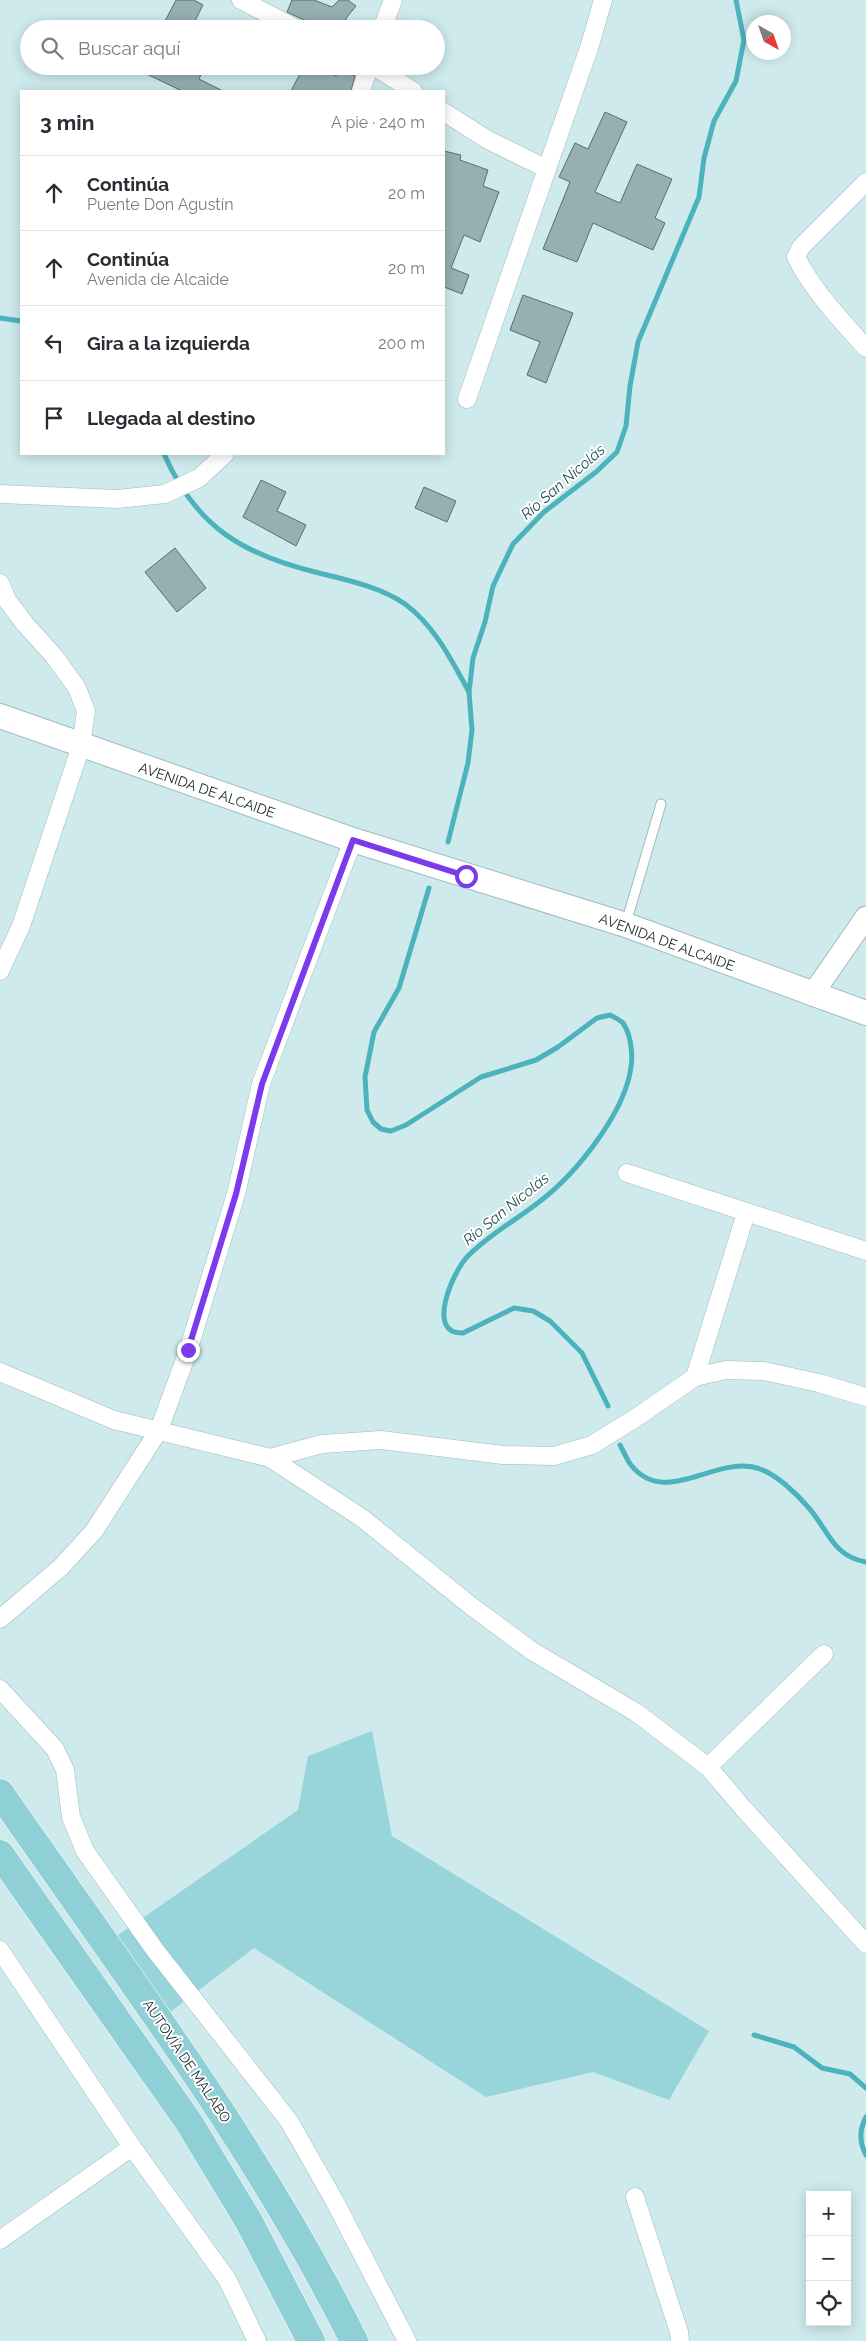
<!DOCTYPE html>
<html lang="es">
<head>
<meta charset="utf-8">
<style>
  :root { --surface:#fff; --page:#f7f7f7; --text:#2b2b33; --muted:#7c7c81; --line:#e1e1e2 }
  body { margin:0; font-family:Raleway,sans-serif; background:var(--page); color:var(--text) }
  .controls { position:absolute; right:15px; bottom:15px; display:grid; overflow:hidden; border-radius:0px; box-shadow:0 2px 12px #0003 }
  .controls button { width:45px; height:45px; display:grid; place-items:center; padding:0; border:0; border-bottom:1px solid var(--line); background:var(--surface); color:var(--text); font:25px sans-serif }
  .compass { position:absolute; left:746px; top:15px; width:45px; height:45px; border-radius:50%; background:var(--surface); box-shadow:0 2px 12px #0003; rotate:140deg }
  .stop { position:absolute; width:15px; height:15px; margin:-11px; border:4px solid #7c3aed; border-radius:50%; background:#fff }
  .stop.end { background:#7c3aed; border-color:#fff; box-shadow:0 1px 5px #0008 }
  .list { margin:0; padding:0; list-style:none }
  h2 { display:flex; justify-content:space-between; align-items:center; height:65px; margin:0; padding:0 20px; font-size:21px }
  h2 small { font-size:16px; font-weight:400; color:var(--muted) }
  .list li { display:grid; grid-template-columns:32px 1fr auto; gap:15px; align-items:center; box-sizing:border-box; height:75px; padding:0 20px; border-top:1px solid var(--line) }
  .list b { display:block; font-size:19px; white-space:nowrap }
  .list p { margin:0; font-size:16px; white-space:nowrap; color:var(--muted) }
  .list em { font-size:16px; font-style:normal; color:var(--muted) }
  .icon { flex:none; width:28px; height:28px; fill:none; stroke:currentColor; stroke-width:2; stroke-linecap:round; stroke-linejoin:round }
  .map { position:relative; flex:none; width:866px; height:2341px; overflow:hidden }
  .search { position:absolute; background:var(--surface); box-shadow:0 2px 12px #0003; left:20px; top:20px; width:425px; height:55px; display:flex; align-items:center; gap:12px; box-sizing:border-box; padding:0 18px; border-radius:28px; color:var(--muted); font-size:19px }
  .panel { position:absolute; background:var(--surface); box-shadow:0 2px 12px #0003; left:20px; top:90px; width:425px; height:365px; border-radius:0px }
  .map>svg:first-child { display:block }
</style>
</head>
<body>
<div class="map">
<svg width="866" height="2341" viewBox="0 0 866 2341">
  <rect width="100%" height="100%" fill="#ceeaec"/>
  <path fill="#97d5db" d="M 372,1731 L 392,1836 L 709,2031 L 669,2100 L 593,2072 L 486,2097 L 254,1948 L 152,2026 L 101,1947 L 298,1810 L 308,1756 Z"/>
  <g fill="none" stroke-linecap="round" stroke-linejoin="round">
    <g stroke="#4cb3bd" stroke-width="5">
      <path d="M 0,318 L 21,321"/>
      <path d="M 164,454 C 196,527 243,555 319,573 C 347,580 381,587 405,604 C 434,625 452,661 469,692"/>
      <path d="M 448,842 L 468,763 L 472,730 L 469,692 L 473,658 L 485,622 L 493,586 L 513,544 L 544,512 L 596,472 L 617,452 L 626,426 L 630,386 L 638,342 L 699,197 L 704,158 L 714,121 L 736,81 L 744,40 L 736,0"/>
      <path d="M 429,888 L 399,988 L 374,1032 L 365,1077 L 367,1110 L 373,1122 L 381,1129 L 391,1131 L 406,1125 L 481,1077 L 536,1060 L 558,1047 L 597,1018 L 610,1015 C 614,1017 620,1020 623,1023 C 631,1035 633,1054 631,1067 C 625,1113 576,1174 539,1202 C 515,1221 488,1235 467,1257 C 453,1272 425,1335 463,1333 L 514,1308 L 533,1311 L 550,1321 L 582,1353 L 608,1406"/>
      <path d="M 620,1445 C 624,1452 627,1460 631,1465 C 666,1509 717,1453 760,1469 C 777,1475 796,1493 808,1507 C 828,1529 832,1556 866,1562"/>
      <path d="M 754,2035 L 794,2047 L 822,2068 L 850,2074 L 866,2088"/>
      <path d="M 866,2117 C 859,2130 859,2142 866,2155"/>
    </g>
  </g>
  <g fill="#95afb2" stroke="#576f71">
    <path d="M 176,0 L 194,0 L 203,5 L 191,29 L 171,29 L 163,25 Z"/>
    <path d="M 292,0 L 314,0 L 332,7 L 339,0 L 348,0 L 356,6 L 347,17 L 342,29 L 323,29 L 287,12 Z"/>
    <path d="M 130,66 L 205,66 L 199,79 L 223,91 L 182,91 Z"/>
    <path d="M 304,66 L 317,66 L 336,76 L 340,69 L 355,76 L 351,91 L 291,91 Z"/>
    <path d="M 605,112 L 627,122 L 595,192 L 620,203 L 637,164 L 672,179 L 655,218 L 665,223 L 653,250 L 593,223 L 577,262 L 543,249 L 570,182 L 559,177 L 575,143 L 588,149 Z"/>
    <path d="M 444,151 L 461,155 L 460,160 L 488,170 L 483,186 L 499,192 L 480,242 L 464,235 L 451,268 L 469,275 L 462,294 L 444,287 Z"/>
    <path d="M 523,295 L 573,313 L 546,383 L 527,375 L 540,342 L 510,330 Z"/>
    <path d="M 261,480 L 286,492 L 277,511 L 306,525 L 296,546 L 243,517 Z"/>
    <path d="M 424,487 L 456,501 L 447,522 L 415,508 Z"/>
    <path d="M 175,548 L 206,588 L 177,612 L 145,572 Z"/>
  </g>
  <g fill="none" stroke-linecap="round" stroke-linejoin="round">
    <defs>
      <path id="service" d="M 626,923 L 661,804"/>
      <g id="minor">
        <path d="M 241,0 L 297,29"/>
        <path d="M 382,29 L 393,0"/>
        <path d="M 374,66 L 413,91"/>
        <path d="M 361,91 L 369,66"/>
        <path d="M 444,112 L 488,140 L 547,169"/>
        <path d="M 866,182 L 801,247 L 796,257 C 813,291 841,320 866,348"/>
        <path d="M 467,399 L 590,45 L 603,0"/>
        <path d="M 0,494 L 117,499 L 165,494 L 199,478 L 225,454"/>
        <path d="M 0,583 L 7,600 L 25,624 L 54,656 L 77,688 L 86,711 L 81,746 L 21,926 L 0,971"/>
        <path d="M 627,1173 L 866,1251"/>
        <path d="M 0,1372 L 114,1420 L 270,1458 L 322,1444 L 381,1440 L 503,1455 L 554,1456 L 592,1445 L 637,1417 L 695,1377 L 726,1370 L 764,1371 L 819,1383 L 866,1397"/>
        <path d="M 695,1377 L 746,1213"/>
        <path d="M 270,1458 L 362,1518 L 471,1606 L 532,1651 L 637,1713 L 708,1767 L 743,1808 L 866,1944"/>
        <path d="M 0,1619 L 61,1567 L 94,1531 L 159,1430 L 188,1351 L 236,1194 L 261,1084 L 353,840"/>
        <path d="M 0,1689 L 55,1749 L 65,1770 L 71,1817 L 85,1851 L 155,1950 L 289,2121 L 334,2200 L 407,2341"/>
        <path d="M 708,1767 L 824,1654"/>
        <path d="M 0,1950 L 132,2147 L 227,2279 L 257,2341"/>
        <path d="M 635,2197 L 679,2332 L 680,2341"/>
        <path d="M 0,2240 L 132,2147"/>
      </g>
      <path id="tertiary" d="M 812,995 L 866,917"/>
      <path id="secondary" d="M 0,716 L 353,840 L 626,925 L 866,1013"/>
      <g id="primary">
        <path d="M 0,1793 C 124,1972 257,2146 354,2341"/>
        <path d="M 0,1854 L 188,2121 L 248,2220 L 311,2341"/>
      </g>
    </defs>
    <use href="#service" stroke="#a0babd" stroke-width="11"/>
    <use href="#minor" stroke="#a0babd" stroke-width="19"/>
    <use href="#tertiary" stroke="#a0babd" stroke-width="23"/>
    <use href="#secondary" stroke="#a0babd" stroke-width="26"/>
    <use href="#primary" stroke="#fff" stroke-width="29"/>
    <use href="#service" stroke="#fff" stroke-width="9"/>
    <use href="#minor" stroke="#fff" stroke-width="18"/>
    <use href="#tertiary" stroke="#fff" stroke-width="21"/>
    <use href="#secondary" stroke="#fff" stroke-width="24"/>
    <use href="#primary" stroke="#8fd0d6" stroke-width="28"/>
  </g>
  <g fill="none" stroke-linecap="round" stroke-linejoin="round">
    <path stroke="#7c3aed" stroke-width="6" d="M 188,1350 L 236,1194 L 262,1084 L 353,840 L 466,876"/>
  </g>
  <g text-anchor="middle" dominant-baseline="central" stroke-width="4" stroke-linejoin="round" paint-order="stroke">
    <g font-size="14" fill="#212b2c" stroke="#fff">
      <text transform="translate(207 790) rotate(19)">AVENIDA DE ALCAIDE</text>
      <text transform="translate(667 942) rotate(20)">AVENIDA DE ALCAIDE</text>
      <text transform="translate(187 2061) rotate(56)">AUTOVÍA DE MALABO</text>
    </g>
    <g font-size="15" font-style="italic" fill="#235155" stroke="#fff">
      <text transform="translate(563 482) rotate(-41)">Río San Nicolás</text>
      <text transform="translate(506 1209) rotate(-39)">Río San Nicolás</text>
    </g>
  </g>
</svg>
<div class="controls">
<button>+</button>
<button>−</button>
<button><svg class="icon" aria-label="locate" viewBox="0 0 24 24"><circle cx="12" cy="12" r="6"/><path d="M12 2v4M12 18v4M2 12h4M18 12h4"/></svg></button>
</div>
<svg class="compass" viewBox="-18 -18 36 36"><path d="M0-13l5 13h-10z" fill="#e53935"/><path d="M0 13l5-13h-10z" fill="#7c7c81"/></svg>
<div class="stop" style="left:466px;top:876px"></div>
<div class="stop end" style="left:188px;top:1350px"></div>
<div class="search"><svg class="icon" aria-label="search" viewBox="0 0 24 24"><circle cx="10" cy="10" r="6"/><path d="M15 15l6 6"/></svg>Buscar aquí</div>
<section class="panel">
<h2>3 min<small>A pie · 240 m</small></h2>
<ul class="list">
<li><svg class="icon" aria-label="ahead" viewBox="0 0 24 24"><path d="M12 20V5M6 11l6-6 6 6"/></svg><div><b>Continúa</b><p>Puente Don Agustín</p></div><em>20 m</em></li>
<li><svg class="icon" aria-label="ahead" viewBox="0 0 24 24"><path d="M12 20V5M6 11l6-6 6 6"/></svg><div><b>Continúa</b><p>Avenida de Alcaide</p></div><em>20 m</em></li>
<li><svg class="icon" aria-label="left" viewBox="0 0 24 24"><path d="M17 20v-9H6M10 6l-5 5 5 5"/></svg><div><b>Gira a la izquierda</b></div><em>200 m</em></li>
<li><svg class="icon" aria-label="arrive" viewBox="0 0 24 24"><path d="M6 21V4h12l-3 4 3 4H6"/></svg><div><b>Llegada al destino</b></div></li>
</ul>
</section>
</div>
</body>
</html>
